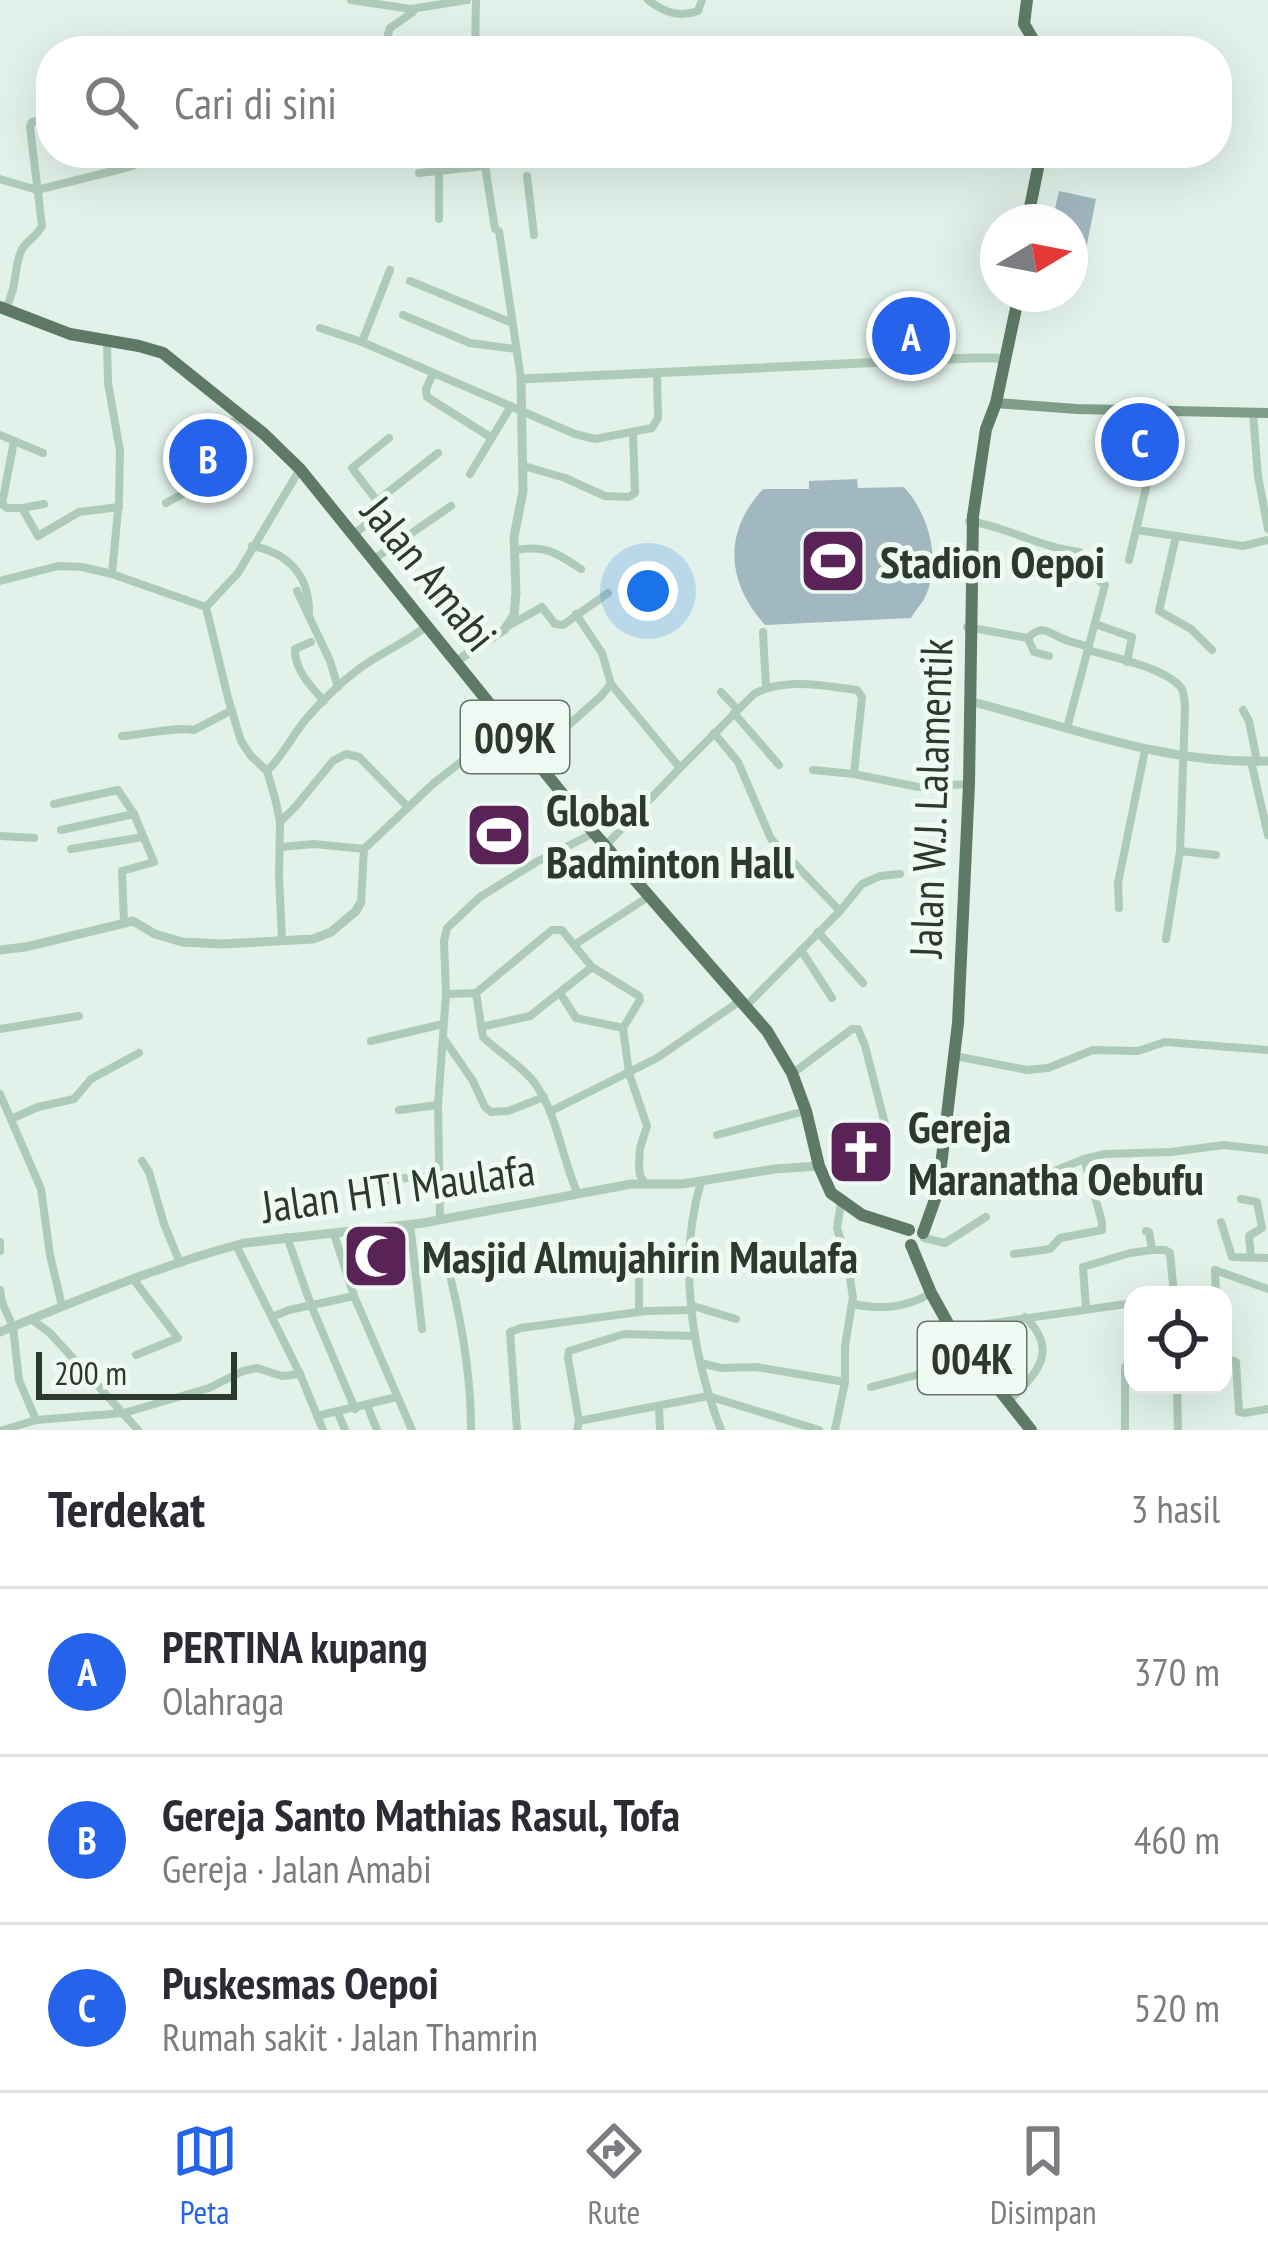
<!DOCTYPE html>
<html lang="id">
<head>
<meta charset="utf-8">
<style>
  :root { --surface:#fff; --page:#f7f7f7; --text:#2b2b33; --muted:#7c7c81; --line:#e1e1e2; --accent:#2563eb }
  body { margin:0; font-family:"PT Sans Narrow",sans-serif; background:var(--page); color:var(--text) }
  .controls { position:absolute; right:36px; bottom:36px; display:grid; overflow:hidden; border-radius:24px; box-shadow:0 12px 48px #0002 }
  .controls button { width:108px; height:108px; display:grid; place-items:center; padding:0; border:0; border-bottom:3px solid var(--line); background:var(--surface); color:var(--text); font:60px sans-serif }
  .compass { position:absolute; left:980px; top:204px; width:108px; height:108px; border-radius:50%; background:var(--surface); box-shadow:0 12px 48px #0002; rotate:80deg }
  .scale { position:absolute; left:36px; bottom:30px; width:201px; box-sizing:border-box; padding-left:12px; border:6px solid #2c392f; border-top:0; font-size:33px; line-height:42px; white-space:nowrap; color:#2c392f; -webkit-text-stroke:9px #eefaf4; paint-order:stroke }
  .you { position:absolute; left:648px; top:591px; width:42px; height:42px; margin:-30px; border:9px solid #fff; border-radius:50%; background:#1a73e8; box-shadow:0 0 0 18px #1a73e833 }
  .badge { display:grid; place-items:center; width:78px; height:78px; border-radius:50%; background:var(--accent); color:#fff; font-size:39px; font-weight:700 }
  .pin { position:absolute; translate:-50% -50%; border:6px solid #fff; box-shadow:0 3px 12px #0006 }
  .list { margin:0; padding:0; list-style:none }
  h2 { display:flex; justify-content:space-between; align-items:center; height:156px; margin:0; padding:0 48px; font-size:51px }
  h2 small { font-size:39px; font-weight:400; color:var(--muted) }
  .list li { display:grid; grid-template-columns:78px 1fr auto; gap:36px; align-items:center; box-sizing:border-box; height:168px; padding:0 48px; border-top:3px solid var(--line) }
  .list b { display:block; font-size:45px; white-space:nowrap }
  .list p { margin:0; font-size:39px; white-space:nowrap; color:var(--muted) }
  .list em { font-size:39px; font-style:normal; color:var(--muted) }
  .icon { flex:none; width:66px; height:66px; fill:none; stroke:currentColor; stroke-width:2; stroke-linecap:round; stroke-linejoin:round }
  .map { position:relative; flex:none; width:1268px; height:1430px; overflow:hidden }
  .search { position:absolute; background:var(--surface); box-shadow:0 12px 48px #0002; left:36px; right:36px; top:36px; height:132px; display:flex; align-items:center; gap:30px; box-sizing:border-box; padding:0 42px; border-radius:48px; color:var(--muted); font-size:45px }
  .sheet { height:660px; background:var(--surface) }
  nav { display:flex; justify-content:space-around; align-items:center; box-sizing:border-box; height:168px; border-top:3px solid var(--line); background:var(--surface); font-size:33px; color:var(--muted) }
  nav a { display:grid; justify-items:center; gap:6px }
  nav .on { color:var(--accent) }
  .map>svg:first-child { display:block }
</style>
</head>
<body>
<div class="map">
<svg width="1268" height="1430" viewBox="0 0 1268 1430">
  <rect width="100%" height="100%" fill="#e2f2ea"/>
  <g fill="#a2b8c1">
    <path d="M 1059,191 L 1096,199 L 1086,249 L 1070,245 L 1070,222 L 1052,222 Z"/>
    <path d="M 857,479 L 858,488 L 904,487 C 930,515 943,566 923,601 C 919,607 914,612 911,618 L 765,625 C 726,582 723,532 763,489 L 809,489 L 809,481 Z"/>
  </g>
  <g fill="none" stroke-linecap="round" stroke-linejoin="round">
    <g stroke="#aecab9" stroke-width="8">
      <path d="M 351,0 L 411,9 L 467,0"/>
      <path d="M 648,0 C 664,12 679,18 698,11 L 702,0"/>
      <path d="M 383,51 L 390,28 L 413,12"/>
      <path d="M 475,51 L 476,0"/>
      <path d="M 483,153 L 495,229 L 499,231 L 521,379"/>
      <path d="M 439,171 L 439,219"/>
      <path d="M 419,173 L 485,166"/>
      <path d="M 527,176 L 534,235"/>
      <path d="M 0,179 L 37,190 L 129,167 L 167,153"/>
      <path d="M 410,281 L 510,322"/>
      <path d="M 5,309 C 18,288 13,267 22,249 C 28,240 37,236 42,226 L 30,127 L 32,122 L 50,117 L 51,71"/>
      <path d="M 403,315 L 470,343 L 516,349"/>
      <path d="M 320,328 L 362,342 L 575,434 L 595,439 L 652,428 L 658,418 L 657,373"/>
      <path d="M 107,342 L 108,383 L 120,451 L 119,500 L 112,574"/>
      <path d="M 362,342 L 390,270"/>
      <path d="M 433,374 L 426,389 L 427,397 L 492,438"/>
      <path d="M 1253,413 L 1258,476 L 1268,529"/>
      <path d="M 0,435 L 43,453"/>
      <path d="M 14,441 L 2,504 L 7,508 L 22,508 L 38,536 L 79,512 L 119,507"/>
      <path d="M 524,466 L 565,478 L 605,496 L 629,497 L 635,493 L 633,433"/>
      <path d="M 470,474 L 511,406"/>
      <path d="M 377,501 L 352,468 L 389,438"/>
      <path d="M 166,503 L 197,486 L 189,440 L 190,435 L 242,419"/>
      <path d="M 22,508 L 44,504"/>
      <path d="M 969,521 C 1008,527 1041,548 1080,552 L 1084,570 L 1105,585 L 1067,728"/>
      <path d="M 1137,530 L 1243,546 L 1268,540"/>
      <path d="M 354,534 L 382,512 L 377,501 L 438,453"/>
      <path d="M 1176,536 L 1159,611 L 1191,629 L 1212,650"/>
      <path d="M 252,546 C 288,553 309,575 309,612"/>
      <path d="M 514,550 C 546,545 555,552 581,569"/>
      <path d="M 374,559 L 451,506"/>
      <path d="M 1129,560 L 1164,411"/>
      <path d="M 0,581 L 58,566 L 82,567 L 112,574 L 206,607"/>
      <path d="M 297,591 L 330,661 L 338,687"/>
      <path d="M 576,614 L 602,653 L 611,684 L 680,768 L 754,694 C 784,677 825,686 857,690 L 862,697 L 854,774"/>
      <path d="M 1095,624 L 1132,637 L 1127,662"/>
      <path d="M 508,626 L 542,607 L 555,624 L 563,625 L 608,593"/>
      <path d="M 967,627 L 1028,638 L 1034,652 L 1049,656"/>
      <path d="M 763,632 L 766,688"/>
      <path d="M 1028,638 C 1041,625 1047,631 1061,638 C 1070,642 1080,644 1089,647"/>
      <path d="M 311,642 L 295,649 C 294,669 311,687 324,701"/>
      <path d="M 1088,650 C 1111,657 1168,668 1182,689 C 1184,693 1185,705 1185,709 L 1180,851 L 1166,939"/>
      <path d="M 721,692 L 737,709"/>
      <path d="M 1243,710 L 1249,721 L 1257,761"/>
      <path d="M 734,713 L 779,765"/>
      <path d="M 714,733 L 738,762 L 771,839 L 840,911"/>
      <path d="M 122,736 C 142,735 177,726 194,730 L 232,710"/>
      <path d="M 533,757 L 601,696 L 611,684"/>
      <path d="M 1251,761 L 1268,835"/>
      <path d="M 813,770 L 854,774 L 918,787 L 969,784"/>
      <path d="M 267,771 C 284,755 292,735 307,718 C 321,702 338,685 355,672 C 377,654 404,644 427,626"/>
      <path d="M 54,804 L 118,790 L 134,814 L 154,862 L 122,871 L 124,923"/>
      <path d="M 280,822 L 296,806 L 333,761 L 346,754 L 359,757 L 407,806"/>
      <path d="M 61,830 L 134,814"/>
      <path d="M 0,836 L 34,838"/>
      <path d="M 606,845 L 680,768"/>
      <path d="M 280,847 L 314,844 L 364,849 L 361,902"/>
      <path d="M 71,849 L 143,837"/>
      <path d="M 364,849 L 434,783 L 507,726"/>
      <path d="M 1180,851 L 1216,855"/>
      <path d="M 1119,908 L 1118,883 L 1145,750"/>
      <path d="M 818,932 L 863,983"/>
      <path d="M 282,939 L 279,877 L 280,822 L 275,798 L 267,771 L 251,756 L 241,741 L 228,698 L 206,607 L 238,573 L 300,469"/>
      <path d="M 574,945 L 592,967 L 639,996 L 640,1000 L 623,1028 L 629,1073 L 647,1126 L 640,1148 L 639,1166 L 640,1175 L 645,1184"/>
      <path d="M 801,950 L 832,998"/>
      <path d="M 560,993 L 576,1018 L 623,1028"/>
      <path d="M 446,994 L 476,993"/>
      <path d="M 746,1006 L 840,911 L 862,884 L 880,876 L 900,874"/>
      <path d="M 481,1027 L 530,1016 L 592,967"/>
      <path d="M 0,1029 L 79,1016"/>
      <path d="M 444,1039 L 473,1081 L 485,1107 L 491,1112 L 508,1111 L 544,1097"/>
      <path d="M 371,1041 L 443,1024"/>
      <path d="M 955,1056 L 1027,1070 L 1048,1068 L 1093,1050 L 1138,1051 L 1165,1042 L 1268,1050"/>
      <path d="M 793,1073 L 852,1029 L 858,1029 L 865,1046 L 885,1124"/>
      <path d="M 0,1094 L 41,1189 L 50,1255 L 62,1306"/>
      <path d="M 399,1110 L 438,1105"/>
      <path d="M 551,1111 L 657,1058 L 740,1001"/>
      <path d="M 11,1119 L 38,1107 L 74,1099 L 91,1079 L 139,1053"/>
      <path d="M 717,1135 L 805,1111"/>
      <path d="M 142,1161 L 149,1172 L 164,1224 L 180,1263"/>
      <path d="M 364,1181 L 438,1176"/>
      <path d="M 701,1182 C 677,1261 692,1355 721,1430"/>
      <path d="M 577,1192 C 561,1156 558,1115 534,1082 C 520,1064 499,1053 483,1037 L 476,993 L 552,930 L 562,930 L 574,945 L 648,897"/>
      <path d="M 934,1192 L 1035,1179 L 1084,1159 L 1105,1154 L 1171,1152 L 1224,1145 L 1268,1150"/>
      <path d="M 1241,1199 L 1257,1202 L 1262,1228 L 1249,1236 L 1251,1257"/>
      <path d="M 440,1219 L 438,1105 L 446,994 L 444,941 L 447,928 L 480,897 L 538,861 L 594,833"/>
      <path d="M 1221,1222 L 1232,1257 L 1268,1258"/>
      <path d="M 410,1224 L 422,1329"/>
      <path d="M 1146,1231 L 1149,1232 L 1152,1250 L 1165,1250 L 1170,1253 L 1174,1295"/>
      <path d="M 334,1234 L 354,1296 L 412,1430"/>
      <path d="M 287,1237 L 311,1305 L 355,1409"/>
      <path d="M 924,1238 L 945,1243 L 986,1217"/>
      <path d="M 0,1242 L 0,1251"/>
      <path d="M 236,1245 L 300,1374 L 323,1430"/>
      <path d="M 1014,1254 L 1050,1249 L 1060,1238 L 1102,1230 L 1102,1222 L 1084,1159"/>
      <path d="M 559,1256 L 577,1256 L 586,1267 L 593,1269 L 619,1253 L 631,1252 L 639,1278 L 639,1311"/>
      <path d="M 134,1280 L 178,1338 L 136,1355"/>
      <path d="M 451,1280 C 463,1329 471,1379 471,1430"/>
      <path d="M 0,1290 L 2,1302 L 13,1327 L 19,1380 L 36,1420"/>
      <path d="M 1216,1295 L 1215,1270 L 1268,1289"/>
      <path d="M 853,1304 C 881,1310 904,1308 930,1294"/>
      <path d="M 693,1306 L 736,1319"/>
      <path d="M 1086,1309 L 1083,1267 L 1130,1253 L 1152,1250"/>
      <path d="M 272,1317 L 289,1310 L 354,1296"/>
      <path d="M 31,1319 L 50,1333 L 138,1430"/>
      <path d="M 952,1329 L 1133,1303"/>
      <path d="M 1223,1357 L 1236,1362 L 1239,1412 L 1245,1413 L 1268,1409"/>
      <path d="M 701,1363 L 721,1368 L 756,1367 L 845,1382"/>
      <path d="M 1177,1385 L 1178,1430"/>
      <path d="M 871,1387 L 974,1360"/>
      <path d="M 1009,1401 C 1037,1373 1060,1351 1025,1317"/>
      <path d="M 367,1405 L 377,1430"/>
      <path d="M 659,1407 L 660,1430"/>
      <path d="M 338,1413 L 345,1430"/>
      <path d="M 317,1416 L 397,1397"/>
      <path d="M 579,1421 L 568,1358 L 569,1351 L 624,1334 L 695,1336"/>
      <path d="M 3,1430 L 36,1420 L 124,1413 L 209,1388 L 243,1371 L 257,1368 L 282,1376 L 300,1374"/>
      <path d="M 517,1430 L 510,1332 L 521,1328 L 646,1311 L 692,1310"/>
      <path d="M 577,1430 L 579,1421 L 708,1396 L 819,1430"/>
      <path d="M 835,1430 L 845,1382 L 845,1346 L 853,1297 L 847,1261 L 837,1228 L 841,1203"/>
      <path d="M 1125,1430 L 1125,1367 L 1133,1363"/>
    </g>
    <g stroke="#aecab9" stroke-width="9">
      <path d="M 455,662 L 504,630 L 514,615 L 516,593 L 514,537 L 523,491 L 521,379 L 971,358 L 997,358 L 1003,361"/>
      <path d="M 969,701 C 1068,726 1164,765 1268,761"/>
      <path d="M 0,950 L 25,947 L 133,921 L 155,934 L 182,942 L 222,944 L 313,939 L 331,932 L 356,911 L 361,902"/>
      <path d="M 0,1332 C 80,1299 161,1265 244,1243 L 423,1223 L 631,1184 L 682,1184 L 775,1169 L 819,1166"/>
    </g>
    <path stroke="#7f9e89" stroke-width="10" d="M 996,403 L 1077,409 L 1268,413"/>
    <g stroke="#5e7a66" stroke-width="12">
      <path d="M 1027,0 L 1024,24 L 1040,51"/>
      <path d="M 1027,222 L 1041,153"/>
      <path d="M 0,307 L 70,334 L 139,346 L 163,353 L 264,434 L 300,469 L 594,833 L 767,1031 L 792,1073 L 806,1111 L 819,1166 L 831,1193 L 862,1215 L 909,1230"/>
      <path d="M 923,1233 L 938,1191 L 958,1023 L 969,784 L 973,516 L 986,429 L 996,403 L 1019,294"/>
      <path d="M 911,1245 L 931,1293 L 951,1329 L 1031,1430"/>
    </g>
  </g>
  <defs>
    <symbol id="stadium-square" viewBox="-11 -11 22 22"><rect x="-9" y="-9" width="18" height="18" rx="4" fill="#592358" stroke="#eefaf4"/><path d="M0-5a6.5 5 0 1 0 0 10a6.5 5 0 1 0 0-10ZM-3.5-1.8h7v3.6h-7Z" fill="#fff"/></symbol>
    <symbol id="church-square" viewBox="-11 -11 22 22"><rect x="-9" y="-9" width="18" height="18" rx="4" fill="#592358" stroke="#eefaf4"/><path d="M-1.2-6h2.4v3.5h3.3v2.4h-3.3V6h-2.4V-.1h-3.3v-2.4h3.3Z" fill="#fff"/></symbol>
    <symbol id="mosque-square" viewBox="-11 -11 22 22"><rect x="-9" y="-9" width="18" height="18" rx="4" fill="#592358" stroke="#eefaf4"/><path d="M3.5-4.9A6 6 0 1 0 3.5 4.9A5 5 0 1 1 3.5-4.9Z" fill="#fff"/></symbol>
  </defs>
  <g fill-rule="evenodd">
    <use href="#stadium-square" x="795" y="523" width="76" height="76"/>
    <use href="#stadium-square" x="461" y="797" width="76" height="76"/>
    <use href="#church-square" x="823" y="1114" width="76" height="76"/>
    <use href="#mosque-square" x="338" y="1218" width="76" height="76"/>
  </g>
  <g text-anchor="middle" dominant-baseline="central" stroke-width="10" stroke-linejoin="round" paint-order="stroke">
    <g fill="#eefaf4" stroke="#66736a" stroke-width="3">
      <rect x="461" y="701" width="108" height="72" rx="9"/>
      <rect x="918" y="1322" width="108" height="72" rx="9"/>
    </g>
    <g font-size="42" font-weight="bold" fill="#2c392f">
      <text x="515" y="737">009K</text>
      <text x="972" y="1358">004K</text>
    </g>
    <g font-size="45" font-weight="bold" fill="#2c392f" stroke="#eefaf4" text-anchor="start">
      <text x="880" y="561">Stadion Oepoi</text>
      <text x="546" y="809">Global<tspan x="546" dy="52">Badminton Hall</tspan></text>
      <text x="908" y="1126">Gereja<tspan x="908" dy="52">Maranatha Oebufu</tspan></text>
      <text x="422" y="1256">Masjid Almujahirin Maulafa</text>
    </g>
    <g font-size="45" fill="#2c392f" stroke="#eefaf4">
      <text transform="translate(430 573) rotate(51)">Jalan Amabi</text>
      <text transform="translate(930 798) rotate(-88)">Jalan W.J. Lalamentik</text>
      <text transform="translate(398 1187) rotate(-8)">Jalan HTI Maulafa</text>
    </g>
  </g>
</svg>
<div class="controls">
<button><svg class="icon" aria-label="locate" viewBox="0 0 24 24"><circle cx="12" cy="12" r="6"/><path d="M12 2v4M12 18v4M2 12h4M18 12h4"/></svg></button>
</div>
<svg class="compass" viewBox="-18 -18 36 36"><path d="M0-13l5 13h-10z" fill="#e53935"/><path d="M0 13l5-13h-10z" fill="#7c7c81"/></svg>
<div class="scale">200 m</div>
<div class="you"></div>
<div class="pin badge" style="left:911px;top:336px">A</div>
<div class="pin badge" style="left:208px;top:458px">B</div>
<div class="pin badge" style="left:1140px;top:442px">C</div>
<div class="search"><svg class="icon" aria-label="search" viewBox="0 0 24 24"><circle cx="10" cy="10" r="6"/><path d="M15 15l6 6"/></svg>Cari di sini</div>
</div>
<section class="sheet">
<h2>Terdekat<small>3 hasil</small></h2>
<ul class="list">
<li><span class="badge">A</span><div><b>PERTINA kupang</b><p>Olahraga</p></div><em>370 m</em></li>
<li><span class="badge">B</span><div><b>Gereja Santo Mathias Rasul, Tofa</b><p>Gereja · Jalan Amabi</p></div><em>460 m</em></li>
<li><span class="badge">C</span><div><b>Puskesmas Oepoi</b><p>Rumah sakit · Jalan Thamrin</p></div><em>520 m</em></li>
</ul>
</section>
<nav>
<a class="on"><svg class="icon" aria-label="map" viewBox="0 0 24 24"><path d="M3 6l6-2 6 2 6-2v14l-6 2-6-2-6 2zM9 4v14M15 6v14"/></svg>Peta</a>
<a><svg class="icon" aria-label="directions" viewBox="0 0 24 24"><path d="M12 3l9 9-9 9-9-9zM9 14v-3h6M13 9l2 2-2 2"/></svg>Rute</a>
<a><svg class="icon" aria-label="saved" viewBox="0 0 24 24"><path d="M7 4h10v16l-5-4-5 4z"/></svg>Disimpan</a>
</nav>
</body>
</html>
